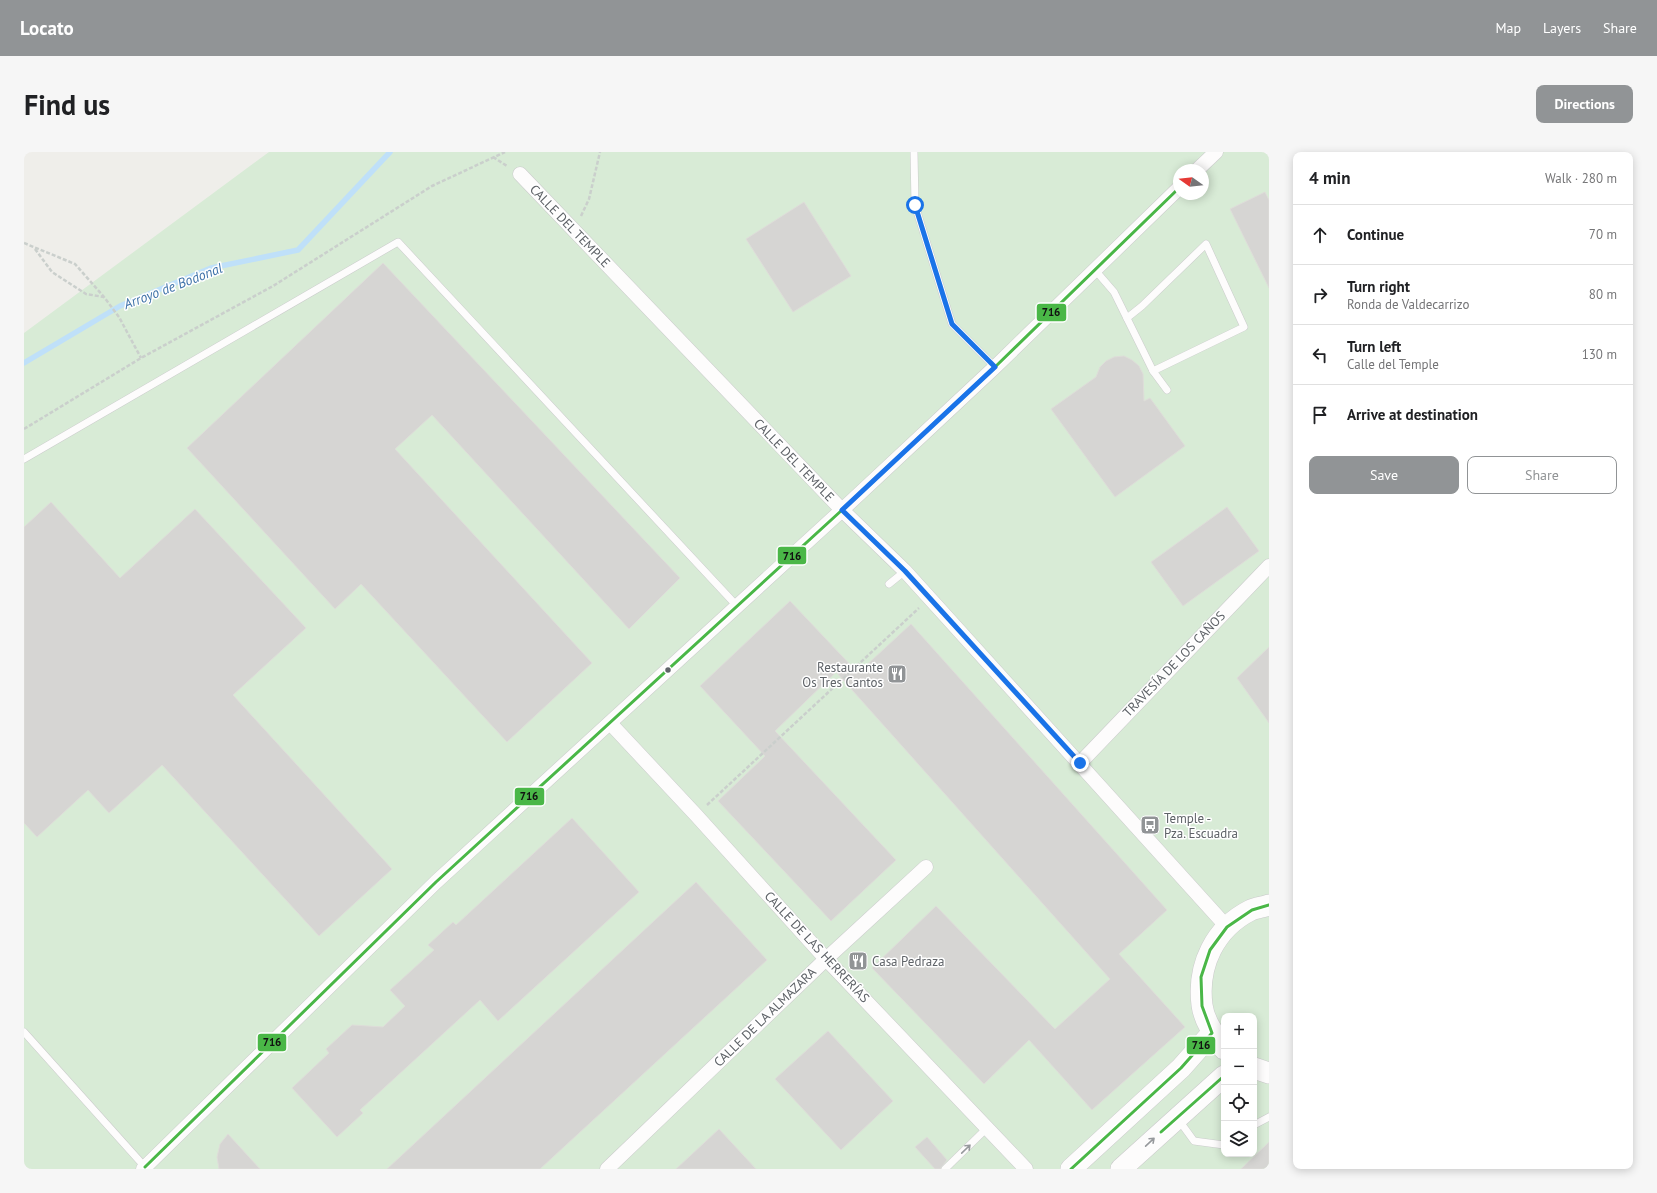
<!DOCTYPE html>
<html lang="en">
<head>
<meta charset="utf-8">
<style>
  :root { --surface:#fff; --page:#f6f6f6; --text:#202124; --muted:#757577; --line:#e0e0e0; --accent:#919496 }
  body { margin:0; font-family:"PT Sans",sans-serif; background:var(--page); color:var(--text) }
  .controls { position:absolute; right:12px; bottom:12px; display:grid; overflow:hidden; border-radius:8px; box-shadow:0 2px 10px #0003 }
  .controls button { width:36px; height:36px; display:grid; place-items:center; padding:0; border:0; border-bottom:1px solid var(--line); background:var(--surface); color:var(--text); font:20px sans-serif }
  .compass { position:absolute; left:1149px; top:12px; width:36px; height:36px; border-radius:50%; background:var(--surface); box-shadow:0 2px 10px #0003; rotate:285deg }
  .stop { position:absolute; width:12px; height:12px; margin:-9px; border:3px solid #1a73e8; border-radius:50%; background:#fff }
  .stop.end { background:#1a73e8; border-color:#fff; box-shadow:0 1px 4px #0008 }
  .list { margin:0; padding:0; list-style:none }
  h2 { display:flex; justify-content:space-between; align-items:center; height:52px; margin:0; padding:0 16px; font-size:17px }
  h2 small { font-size:13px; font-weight:400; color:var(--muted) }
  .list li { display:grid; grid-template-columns:26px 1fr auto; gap:12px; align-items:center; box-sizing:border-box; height:60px; padding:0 16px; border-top:1px solid var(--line) }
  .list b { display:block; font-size:15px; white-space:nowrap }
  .list p { margin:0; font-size:13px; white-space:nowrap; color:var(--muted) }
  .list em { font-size:13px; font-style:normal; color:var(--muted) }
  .actions { display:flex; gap:8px; padding:12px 16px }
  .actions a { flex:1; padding:9px 0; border:1px solid var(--accent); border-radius:8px; text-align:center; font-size:14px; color:var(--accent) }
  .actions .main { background:var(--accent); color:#fff }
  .icon { flex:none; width:22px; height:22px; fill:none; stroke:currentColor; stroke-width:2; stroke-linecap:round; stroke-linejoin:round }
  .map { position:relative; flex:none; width:1245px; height:1017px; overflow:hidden; border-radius:8px }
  header { display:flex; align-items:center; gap:24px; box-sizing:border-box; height:56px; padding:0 20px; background:var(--accent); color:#fff }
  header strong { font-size:19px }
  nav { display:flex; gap:22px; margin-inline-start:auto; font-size:14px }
  .intro { display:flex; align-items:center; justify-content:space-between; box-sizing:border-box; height:96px; padding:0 24px }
  h1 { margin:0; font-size:28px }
  .button { padding:10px 18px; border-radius:8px; background:var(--accent); color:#fff; font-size:14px; font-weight:700 }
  main { display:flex; gap:24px; padding:0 24px }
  aside { flex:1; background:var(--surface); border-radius:8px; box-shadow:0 2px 10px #0003 }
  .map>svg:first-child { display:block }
</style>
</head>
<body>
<header>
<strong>Locato</strong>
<nav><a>Map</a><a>Layers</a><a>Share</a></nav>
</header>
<div class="intro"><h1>Find us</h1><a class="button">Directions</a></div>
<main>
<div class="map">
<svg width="1245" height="1017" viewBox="0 0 1245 1017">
  <rect width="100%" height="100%" fill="#efeeea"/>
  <path fill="#d8ebd6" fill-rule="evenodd" d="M 245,0 L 1245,0 L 1245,1017 L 0,1017 L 0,181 ZM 1155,18 L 1179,18 L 1179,42 L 1155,42 ZM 1200,864 L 1230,864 L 1230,1002 L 1200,1002 Z"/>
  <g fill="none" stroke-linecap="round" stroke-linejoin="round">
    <path stroke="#bfe0f9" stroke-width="5.5" d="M 0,211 L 96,154 L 187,116 L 274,98 L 366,0"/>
  </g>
  <g fill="#d6d5d3" stroke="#deddd9">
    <path d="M 1241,40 L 1245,48 L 1245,136 L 1206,57 Z"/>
    <path d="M 780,50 L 827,124 L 769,160 L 722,87 Z"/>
    <path d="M 359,111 L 656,426 L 605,477 L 408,263 L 371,297 L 568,511 L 483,590 L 337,432 L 311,457 L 163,296 Z"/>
    <path d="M 1100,204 L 1108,208 L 1115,214 L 1119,222 L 1120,249 L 1126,246 L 1161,294 L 1091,345 L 1027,257 L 1072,225 L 1076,215 L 1082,209 L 1090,205 Z"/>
    <path d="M 27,350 L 96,426 L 171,357 L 282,476 L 209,543 L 368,717 L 295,784 L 138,613 L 85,661 L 64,638 L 13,685 L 0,671 L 0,375 Z"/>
    <path d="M 1203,355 L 1235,399 L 1159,454 L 1127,410 Z"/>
    <path d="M 766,449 L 834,521 L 887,472 L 1143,758 L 1095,802 L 1161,875 L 1068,958 L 1005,888 L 960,932 L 848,816 L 912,754 L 1031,877 L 1086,827 L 812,520 L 751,579 L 872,708 L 807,769 L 694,649 L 741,604 L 676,534 Z"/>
    <path d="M 1245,495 L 1245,571 L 1213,526 Z"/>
    <path d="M 548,666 L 615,740 L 474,869 L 456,848 L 336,958 L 339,961 L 313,985 L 268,936 L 305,901 L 302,897 L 328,873 L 359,875 L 381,854 L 366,838 L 410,798 L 404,793 L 429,770 L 432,773 Z"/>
    <path d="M 672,730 L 743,808 L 516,1017 L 363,1017 Z"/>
    <path d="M 804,879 L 869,949 L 817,998 L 751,927 Z"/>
    <path d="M 695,977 L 732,1017 L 652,1017 Z"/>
    <path d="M 204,982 L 236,1017 L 195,1017 L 193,1005 L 196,992 Z"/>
    <path d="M 903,985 L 923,1008 L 916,1017 L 911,1017 L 891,995 Z"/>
    <path d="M 1245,990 L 1245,1017 L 1217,1017 Z"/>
  </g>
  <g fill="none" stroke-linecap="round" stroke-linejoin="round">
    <defs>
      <g id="lane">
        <path d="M 890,0 L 891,53 L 928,172 L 971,215"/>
        <path d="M 1071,118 L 1090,140 L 1129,219 L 1143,238"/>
        <path d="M 1103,166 L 1118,154 L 1182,92 L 1220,175 L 1129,219"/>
        <path d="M 0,307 L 374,90 L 713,454"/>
        <path d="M 865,432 L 881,419"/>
        <path d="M 0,880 L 121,1015"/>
        <path d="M 1154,967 L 1170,989 L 1200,993"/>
        <path d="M 1230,973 L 1245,965"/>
        <path d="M 921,1017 L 963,976"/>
      </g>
      <g id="street">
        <path d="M 1173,18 L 1192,0"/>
        <path d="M 496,22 L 818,358 L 881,419 L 1203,775"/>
        <path d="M 586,571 L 672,663 L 802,807 L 1002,1017"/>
        <path d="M 1056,611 L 1245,414"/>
        <path d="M 119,1017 L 412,730 L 818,358 L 971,215 L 1155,36"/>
        <path d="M 583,1017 L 802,807 L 902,715"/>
      </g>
      <g id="secondary">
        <path d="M 1200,897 C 1191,884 1180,869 1178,853 C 1173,813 1191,776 1227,758 C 1232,756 1239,755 1245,753"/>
        <path d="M 1230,916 L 1245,921"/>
        <path d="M 1047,1017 L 1157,916 L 1188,881"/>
        <path d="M 1097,1017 L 1200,924"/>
      </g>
    </defs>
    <use href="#lane" stroke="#cbcccc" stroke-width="8"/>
    <use href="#street" stroke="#cbcccc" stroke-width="15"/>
    <use href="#secondary" stroke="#cacacb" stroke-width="22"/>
    <g stroke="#cacfcc" stroke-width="2.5" stroke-dasharray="4 2" stroke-linecap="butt">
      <path d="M 469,5 L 483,14"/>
      <path d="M 557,64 L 565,47 L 576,0"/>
      <path d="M 0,91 L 51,112 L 80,145 L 95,165 L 117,206"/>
      <path d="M 11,97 L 28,120 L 62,142 L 80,145"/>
      <path d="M 0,277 L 117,206 L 249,134 L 408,34 L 481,0"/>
      <path d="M 683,653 L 895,456"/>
    </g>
    <use href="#lane" stroke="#fdfcfc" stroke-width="7"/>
    <use href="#street" stroke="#fdfcfc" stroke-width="14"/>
    <use href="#secondary" stroke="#fdfcfc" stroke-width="21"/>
    <defs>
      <g id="bus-1">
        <path d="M 1137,980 L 1200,924"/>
        <path d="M 121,1015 L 412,730 L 818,358 L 971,215 L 1155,36"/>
        <path d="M 1047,1017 L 1157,916 L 1188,881 L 1178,854 L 1177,825 L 1186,798 L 1203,775 L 1228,758 L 1245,753"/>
      </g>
    </defs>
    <use href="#bus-1" stroke="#fff" stroke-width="6"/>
    <use href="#bus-1" stroke="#4ab747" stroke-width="3"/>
  </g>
  <defs><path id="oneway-shaft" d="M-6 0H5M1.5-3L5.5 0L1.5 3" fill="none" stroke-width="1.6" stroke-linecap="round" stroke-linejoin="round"/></defs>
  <g stroke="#96999c">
    <use href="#oneway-shaft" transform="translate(1126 990) rotate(-43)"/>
    <use href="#oneway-shaft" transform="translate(942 997) rotate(-44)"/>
  </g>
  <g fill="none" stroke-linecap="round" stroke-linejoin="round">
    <path stroke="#1a73e8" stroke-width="5" d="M 891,53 L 928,172 L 971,215 L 818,358 L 881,419 L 1056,611"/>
  </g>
  <defs>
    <symbol id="restaurant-square" viewBox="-11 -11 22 22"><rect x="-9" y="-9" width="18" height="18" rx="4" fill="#919496" stroke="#fff"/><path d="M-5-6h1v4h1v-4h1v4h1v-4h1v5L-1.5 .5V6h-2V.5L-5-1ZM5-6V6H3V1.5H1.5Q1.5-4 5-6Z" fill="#fff"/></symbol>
    <symbol id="bus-square" viewBox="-11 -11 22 22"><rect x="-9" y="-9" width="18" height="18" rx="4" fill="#919496" stroke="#fff"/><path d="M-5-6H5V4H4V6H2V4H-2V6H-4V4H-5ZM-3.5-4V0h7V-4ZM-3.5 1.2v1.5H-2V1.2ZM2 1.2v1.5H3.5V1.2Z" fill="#fff"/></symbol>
  </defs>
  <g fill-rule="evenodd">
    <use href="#restaurant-square" x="862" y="511" width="22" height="22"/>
    <use href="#bus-square" x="1115" y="662" width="22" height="22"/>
    <use href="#restaurant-square" x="823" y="798" width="22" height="22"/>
  </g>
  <circle fill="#5f6368" stroke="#fff" stroke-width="1.5" cx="644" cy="518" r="3.5"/>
  <g text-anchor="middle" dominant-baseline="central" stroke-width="3" stroke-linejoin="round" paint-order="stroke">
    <g font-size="13" fill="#5f6368" stroke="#fff">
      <text transform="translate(546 74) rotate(46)">CALLE DEL TEMPLE</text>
      <text transform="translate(770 308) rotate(46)">CALLE DEL TEMPLE</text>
      <text transform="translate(1150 512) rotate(-46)">TRAVESÍA DE LOS CAÑOS</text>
      <text transform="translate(793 795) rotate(47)">CALLE DE LAS HERRERÍAS</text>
      <text transform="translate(741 865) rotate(-44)">CALLE DE LA ALMAZARA</text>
    </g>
    <g font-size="13" fill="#5f6368" stroke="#fff" text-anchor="start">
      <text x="859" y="515" text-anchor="end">Restaurante<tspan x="859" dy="15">Os Tres Cantos</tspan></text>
      <text x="1140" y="666">Temple -<tspan x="1140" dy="15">Pza. Escuadra</tspan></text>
      <text x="848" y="809">Casa Pedraza</text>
    </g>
    <g font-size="14" font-style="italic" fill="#4174aa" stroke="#fff">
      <text transform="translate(149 134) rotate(-21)">Arroyo de Bodonal</text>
    </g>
  </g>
  <g stroke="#fff" stroke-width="1.5">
    <rect x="1012" y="151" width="31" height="19" rx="4" fill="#4ab747"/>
    <rect x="753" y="394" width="30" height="19" rx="4" fill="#4ab747"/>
    <rect x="490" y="635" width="31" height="19" rx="4" fill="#4ab747"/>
    <rect x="233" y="881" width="30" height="19" rx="4" fill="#4ab747"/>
    <rect x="1162" y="884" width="30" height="19" rx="4" fill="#4ab747"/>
  </g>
  <g font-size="11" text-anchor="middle" font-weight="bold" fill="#111">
    <text x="1027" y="164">716</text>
    <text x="768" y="408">716</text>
    <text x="505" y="648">716</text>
    <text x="248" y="894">716</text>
    <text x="1177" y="897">716</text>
  </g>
</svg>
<div class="controls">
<button>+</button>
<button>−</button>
<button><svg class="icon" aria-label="locate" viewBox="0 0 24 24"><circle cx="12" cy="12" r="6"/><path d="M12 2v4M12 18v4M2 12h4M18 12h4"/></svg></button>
<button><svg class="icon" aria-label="layers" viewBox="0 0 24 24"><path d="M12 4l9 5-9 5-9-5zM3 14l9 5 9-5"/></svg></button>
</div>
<svg class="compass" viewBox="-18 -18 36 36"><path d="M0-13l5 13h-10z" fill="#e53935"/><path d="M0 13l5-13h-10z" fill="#757577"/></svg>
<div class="stop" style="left:891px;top:53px"></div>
<div class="stop end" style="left:1056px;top:611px"></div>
</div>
<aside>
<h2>4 min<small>Walk · 280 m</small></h2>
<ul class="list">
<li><svg class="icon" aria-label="ahead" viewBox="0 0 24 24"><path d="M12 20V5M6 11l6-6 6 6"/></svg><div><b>Continue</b></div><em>70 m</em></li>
<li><svg class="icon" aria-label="right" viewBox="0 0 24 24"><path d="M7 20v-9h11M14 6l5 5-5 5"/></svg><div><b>Turn right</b><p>Ronda de Valdecarrizo</p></div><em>80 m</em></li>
<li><svg class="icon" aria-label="left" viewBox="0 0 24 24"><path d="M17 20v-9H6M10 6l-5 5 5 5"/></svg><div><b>Turn left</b><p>Calle del Temple</p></div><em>130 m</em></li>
<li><svg class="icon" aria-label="arrive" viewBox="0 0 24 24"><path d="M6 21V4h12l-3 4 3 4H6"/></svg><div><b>Arrive at destination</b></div></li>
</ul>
<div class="actions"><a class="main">Save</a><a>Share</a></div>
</aside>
</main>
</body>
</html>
